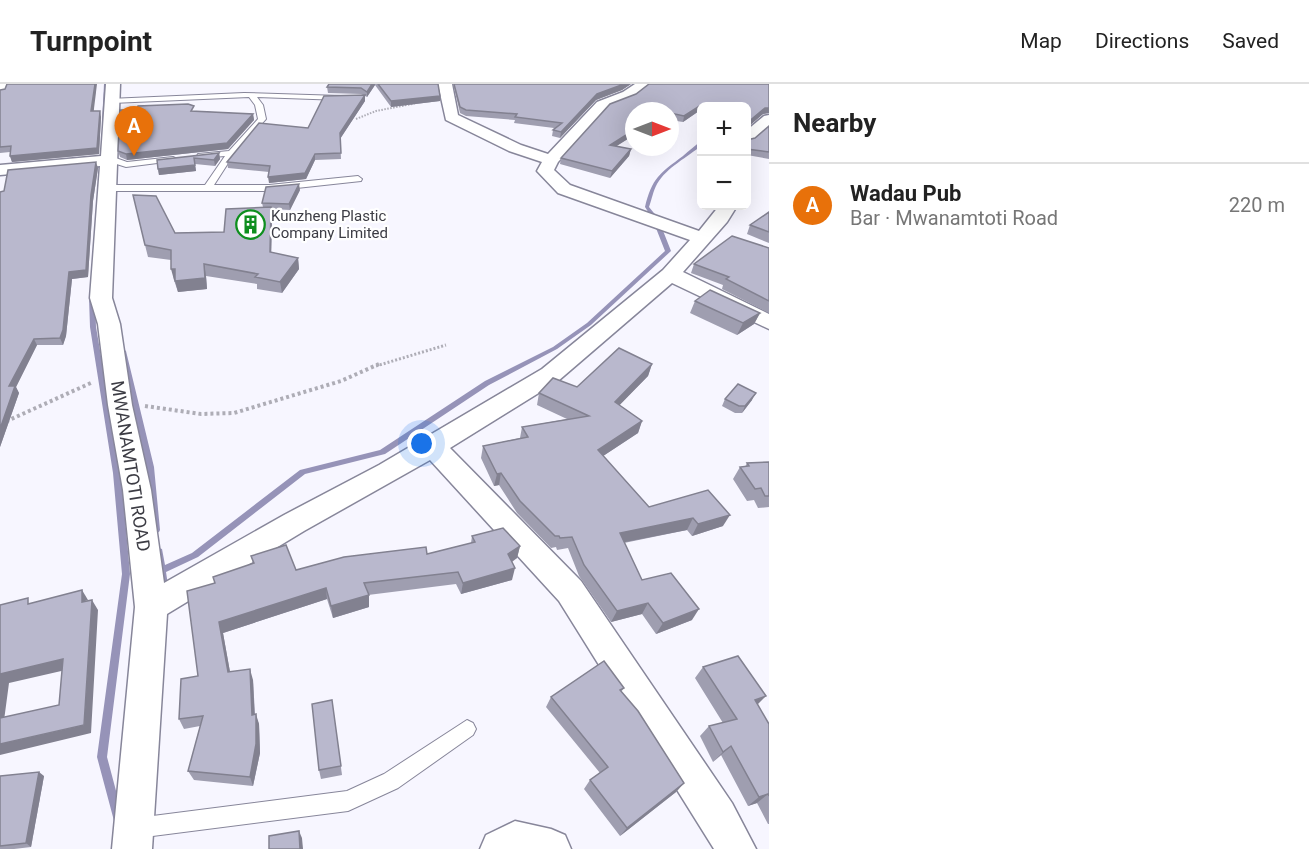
<!DOCTYPE html>
<html lang="en">
<head>
<meta charset="utf-8">
<style>
  :root { --surface:#fff; --page:#f2f2f2; --text:#222; --muted:#767676; --line:#e0e0e0; --accent:#d93025 }
  body { margin:0; font-family:Roboto,sans-serif; background:var(--page); color:var(--text) }
  .controls { position:absolute; right:18px; top:18px; display:grid; overflow:hidden; border-radius:9px; box-shadow:0 6px 24px #0002 }
  .controls button { width:54px; height:54px; display:grid; place-items:center; padding:0; border:0; border-bottom:2px solid var(--line); background:var(--surface); color:var(--text); font:30px sans-serif }
  .compass { position:absolute; left:625px; top:18px; width:54px; height:54px; border-radius:50%; background:var(--surface); box-shadow:0 6px 24px #0002; rotate:90deg }
  .you { position:absolute; left:422px; top:360px; width:21px; height:21px; margin:-15px; border:4px solid #fff; border-radius:50%; background:#1a73e8; box-shadow:0 0 0 9px #1a73e833 }
  .badge { display:grid; place-items:center; width:39px; height:39px; border-radius:50%; background:var(--accent); color:#fff; font-size:20px; font-weight:700 }
  .pin { position:absolute; translate:-50% -50px; filter:drop-shadow(0 2px 3px #0008) }
  .pin::after { content:''; position:absolute; top:32px; width:21px; height:18px; background:inherit; clip-path:polygon(0 0,100% 0,50% 100%) }
  .list { margin:0; padding:0; list-style:none }
  h2 { display:flex; justify-content:space-between; align-items:center; height:78px; margin:0; padding:0 24px; font-size:26px }
  h2 small { font-size:20px; font-weight:400; color:var(--muted) }
  .list li { display:grid; grid-template-columns:39px 1fr auto; gap:18px; align-items:center; box-sizing:border-box; height:84px; padding:0 24px; border-top:2px solid var(--line) }
  .list b { display:block; font-size:22px; white-space:nowrap }
  .list p { margin:0; font-size:20px; white-space:nowrap; color:var(--muted) }
  .list em { font-size:20px; font-style:normal; color:var(--muted) }
  .map { position:relative; flex:none; width:769px; height:765px; overflow:hidden }
  header { display:flex; align-items:center; gap:36px; box-sizing:border-box; height:84px; padding:0 30px; background:var(--surface); border-bottom:2px solid var(--line) }
  header strong { font-size:28px }
  nav { display:flex; gap:33px; margin-inline-start:auto; font-size:21px }
  main { display:flex }
  aside { flex:1; background:var(--surface) }
  .map>svg:first-child { display:block }
</style>
</head>
<body>
<header>
<strong>Turnpoint</strong>
<nav><a>Map</a><a>Directions</a><a>Saved</a></nav>
</header>
<main>
<div class="map">
<svg width="769" height="765" viewBox="0 0 769 765">
  <rect width="100%" height="100%" fill="#f7f6ff"/>
  <g fill="none" stroke-linecap="round" stroke-linejoin="round">
    <g fill="#9693b8" fill-rule="evenodd">
      <path d="M 104,0 L 108,0 L 106,37 L 104,38 L 102,37 Z"/>
      <path d="M 702,57 L 702,61 C 688,73 667,83 657,100 C 653,107 652,115 649,123 L 658,134 L 671,167 L 591,241 L 557,265 L 489,301 L 385,370 L 305,390 L 198,473 L 166,488 L 169,508 L 168,511 L 165,512 L 162,511 L 155,467 L 156,465 L 159,464 L 162,465 L 165,481 L 192,469 L 300,386 L 380,366 L 485,297 L 553,263 L 587,239 L 665,167 L 652,134 L 645,123 C 652,94 660,89 683,72 C 689,67 695,61 702,57 Z"/>
      <path d="M 92,212 L 95,214 L 96,243 L 121,389 L 130,490 L 107,673 L 123,733 L 122,737 L 118,738 L 114,737 L 113,733 L 97,673 L 122,490 L 113,389 L 90,243 L 89,214 Z"/>
      <path d="M 123,265 L 126,267 L 154,383 L 160,446 L 159,448 L 156,449 L 153,448 L 152,446 L 146,383 L 120,267 Z"/>
    </g>
    <defs>
      <g id="lane">
        <path d="M 244,9 L 341,12 L 345,14 L 341,16 L 257,13 L 263,21 L 266,35 L 234,70 L 214,101 L 269,101 L 358,92 L 362,95 L 361,97 L 269,107 L 106,107 L 102,104 L 106,101 L 205,101 L 225,72 L 201,74 L 197,72 L 198,70 L 229,67 L 258,35 L 255,21 L 249,13 L 112,19 L 109,19 L 109,15 Z"/>
        <path d="M 113,73 L 127,78 L 173,73 L 177,75 L 173,77 L 126,83 L 104,76 Z"/>
        <path d="M 467,636 L 473,639 L 476,645 L 473,651 L 398,704 L 348,727 L 137,754 L 130,751 L 127,744 L 130,737 L 137,734 L 347,707 L 384,690 Z"/>
      </g>
      <g id="street">
        <path d="M 0,0 L 10,0 L 5,10 L 0,11 Z"/>
        <path d="M 106,0 L 120,0 L 112,214 L 120,240 L 132,321 L 151,406 L 164,499 L 284,431 L 379,381 L 542,285 L 663,186 L 690,156 L 558,109 L 537,87 L 542,78 L 509,67 L 446,36 L 438,0 L 452,0 L 458,31 L 521,61 L 548,70 L 597,18 L 623,8 L 635,0 L 651,0 L 633,14 L 607,24 L 558,78 L 554,86 L 570,101 L 699,147 L 719,122 L 737,122 L 727,138 L 683,188 L 769,230 L 769,245 L 672,199 L 558,297 L 450,364 L 581,497 L 732,719 L 756,765 L 714,765 L 559,517 L 430,376 L 304,447 L 167,530 L 152,765 L 112,765 L 135,523 L 123,406 L 108,321 L 98,240 L 90,214 L 100,82 L 0,91 L 0,81 L 101,72 Z"/>
        <path d="M 769,31 L 769,43 L 751,58 L 746,60 L 746,47 L 764,32 Z"/>
        <path d="M 515,737 L 551,745 L 565,751 L 571,765 L 480,765 L 486,751 Z"/>
      </g>
    </defs>
    <use href="#lane" stroke="#87869a" stroke-width="2"/>
    <use href="#street" stroke="#87869a" stroke-width="3"/>
    <path stroke="#aeadb6" stroke-width="2" stroke-dasharray="1.5 1.5" stroke-linecap="butt" d="M 356,35 L 376,27 L 417,19"/>
    <path stroke="#aeadb6" stroke-width="3" stroke-dasharray="2 2" stroke-linecap="butt" d="M 376,282 L 446,261"/>
    <g stroke="#aeadb6" stroke-width="4" stroke-dasharray="3 3" stroke-linecap="butt">
      <path d="M 145,322 L 201,330 L 234,329 L 341,297 L 379,280"/>
      <path d="M 0,337 L 7,337 L 93,298"/>
    </g>
    <use href="#lane" fill="#fff" fill-rule="evenodd"/>
    <use href="#street" fill="#fff" fill-rule="evenodd"/>
  </g>
  <g fill="#9f9eb0">
    <path d="M 329,0 L 438,0 L 440,17 L 391,23 L 375,1 L 367,13 L 365,12 L 365,17 L 340,55 L 341,75 L 315,76 L 306,95 L 269,99 L 269,88 L 228,84 L 227,78 L 308,44 L 363,11 L 361,10 L 328,9 L 327,3 Z"/>
    <path d="M 453,0 L 631,0 L 622,6 L 596,16 L 560,54 L 552,52 L 553,46 L 554,44 L 514,39 L 515,36 L 466,32 L 460,29 Z"/>
    <path d="M 649,0 L 769,0 L 769,29 L 763,30 L 747,43 L 747,56 L 755,54 L 769,42 L 769,75 L 747,71 L 747,22 L 702,22 L 702,28 L 699,27 L 683,38 L 670,36 L 670,27 L 634,27 L 634,51 L 616,62 L 631,65 L 629,72 L 610,94 L 560,80 L 561,74 L 610,20 L 636,10 Z"/>
    <path d="M 0,6 L 94,27 L 101,33 L 99,70 L 12,78 L 10,72 L 10,68 L 0,69 Z"/>
    <path d="M 195,27 L 253,30 L 254,36 L 228,65 L 127,76 L 120,73 L 118,67 Z"/>
    <path d="M 219,69 L 220,75 L 215,82 L 195,80 L 196,87 L 159,91 L 158,85 L 157,76 Z"/>
    <path d="M 98,84 L 93,117 L 88,193 L 72,195 L 66,252 L 63,261 L 37,261 L 16,303 L 19,309 L 0,363 L 0,108 Z"/>
    <path d="M 300,106 L 290,126 L 271,125 L 272,134 L 271,169 L 298,174 L 299,185 L 282,209 L 257,205 L 257,200 L 206,192 L 207,205 L 178,208 L 174,196 L 171,176 L 148,173 L 145,161 L 175,149 L 224,148 L 263,123 L 262,119 Z"/>
    <path d="M 769,128 L 769,159 L 747,150 L 750,141 Z"/>
    <path d="M 769,164 L 769,229 L 722,205 L 723,201 L 691,189 L 694,180 Z"/>
    <path d="M 695,217 L 760,229 L 754,240 L 737,251 L 690,229 Z"/>
    <path d="M 652,280 L 648,292 L 619,321 L 642,337 L 638,349 L 603,372 L 649,423 L 723,442 L 692,452 L 687,446 L 624,459 L 642,496 L 692,536 L 656,550 L 642,530 L 611,538 L 579,492 L 568,464 L 557,466 L 556,463 L 551,464 L 517,429 L 499,401 L 494,402 L 481,374 L 483,362 L 520,354 L 522,343 L 567,335 L 537,321 L 539,309 L 577,303 Z"/>
    <path d="M 725,315 L 752,316 L 742,329 L 735,329 L 722,322 Z"/>
    <path d="M 769,378 L 769,423 L 758,424 L 754,416 L 747,417 L 733,395 L 740,383 L 745,383 L 747,379 Z"/>
    <path d="M 472,452 L 520,462 L 517,474 L 512,478 L 512,496 L 461,510 L 456,500 L 368,511 L 369,523 L 333,534 L 327,515 L 223,549 L 230,588 L 253,596 L 255,630 L 259,640 L 260,669 L 253,702 L 194,696 L 188,687 L 200,642 L 184,645 L 179,635 L 198,592 L 215,499 L 253,480 L 251,472 L 296,486 L 427,470 L 471,459 Z"/>
    <path d="M 703,583 L 757,621 L 769,640 L 769,740 L 768,740 L 757,719 L 748,722 L 721,671 L 713,678 L 700,652 L 709,642 L 723,639 L 695,594 Z"/>
    <path d="M 624,604 L 621,608 L 684,699 L 676,708 L 620,752 L 584,705 L 590,696 L 600,689 L 546,623 L 551,613 Z"/>
    <path d="M 332,616 L 342,691 L 321,695 L 319,686 Z"/>
    <path d="M 0,692 L 44,692 L 31,763 L 14,765 L 0,765 Z"/>
  </g>
  <g fill="#828190">
    <path d="M 95,0 L 97,0 L 93,33 L 91,27 Z"/>
    <path d="M 372,0 L 375,0 L 375,1 L 367,13 L 367,8 Z"/>
    <path d="M 624,0 L 631,0 L 622,6 L 596,16 L 560,54 L 561,48 L 597,10 Z"/>
    <path d="M 365,11 L 365,17 L 340,55 L 341,75 L 340,49 Z"/>
    <path d="M 440,12 L 440,17 L 391,23 L 391,17 Z"/>
    <path d="M 701,21 L 699,27 L 683,38 L 684,32 Z"/>
    <path d="M 765,24 L 769,24 L 769,29 L 763,30 L 747,44 L 747,39 Z"/>
    <path d="M 100,27 L 101,33 L 99,70 L 12,78 L 10,72 Z"/>
    <path d="M 253,30 L 254,36 L 228,65 L 127,76 L 126,70 Z"/>
    <path d="M 634,46 L 634,51 L 609,67 L 610,61 Z"/>
    <path d="M 631,65 L 629,72 L 610,94 L 612,87 Z"/>
    <path d="M 219,69 L 220,75 L 215,82 L 214,76 Z"/>
    <path d="M 315,70 L 315,76 L 306,95 L 269,99 L 268,93 Z"/>
    <path d="M 194,74 L 196,87 L 159,91 L 158,85 Z"/>
    <path d="M 96,78 L 98,84 L 93,117 L 88,193 L 72,195 L 66,252 L 63,261 L 60,254 L 69,188 L 91,111 Z"/>
    <path d="M 299,100 L 300,106 L 290,126 L 289,120 Z"/>
    <path d="M 271,123 L 272,134 L 271,180 L 270,168 Z"/>
    <path d="M 298,174 L 299,185 L 282,209 L 280,198 Z"/>
    <path d="M 204,180 L 206,192 L 207,205 L 178,208 L 175,197 Z"/>
    <path d="M 171,185 L 175,185 L 178,196 L 174,196 Z"/>
    <path d="M 760,229 L 754,240 L 737,251 L 743,239 Z"/>
    <path d="M 34,255 L 37,261 L 16,303 L 19,309 L 0,363 L 0,345 L 9,302 Z"/>
    <path d="M 652,280 L 648,292 L 611,330 L 615,318 Z"/>
    <path d="M 756,309 L 752,316 L 742,329 L 745,322 Z"/>
    <path d="M 642,337 L 638,349 L 594,378 L 598,366 Z"/>
    <path d="M 501,389 L 499,401 L 494,402 L 497,390 Z"/>
    <path d="M 730,431 L 723,442 L 692,452 L 698,440 Z"/>
    <path d="M 693,434 L 687,446 L 615,460 L 620,449 Z"/>
    <path d="M 520,462 L 517,474 L 505,482 L 508,470 Z"/>
    <path d="M 515,484 L 512,496 L 461,510 L 463,499 Z"/>
    <path d="M 326,504 L 327,515 L 223,549 L 232,599 L 228,588 L 219,538 Z"/>
    <path d="M 82,506 L 88,516 L 82,518 Z"/>
    <path d="M 369,511 L 369,523 L 333,534 L 331,522 Z"/>
    <path d="M 92,516 L 98,526 L 91,649 L 0,671 L 0,660 L 84,641 Z"/>
    <path d="M 648,519 L 642,530 L 611,538 L 617,527 Z"/>
    <path d="M 699,525 L 692,536 L 656,550 L 663,539 Z"/>
    <path d="M 63,575 L 70,585 L 9,599 L 3,644 L 0,641 L 0,589 Z"/>
    <path d="M 250,585 L 253,596 L 255,641 L 252,631 Z"/>
    <path d="M 766,612 L 756,622 L 755,616 Z"/>
    <path d="M 256,630 L 259,640 L 260,669 L 253,702 L 250,693 Z"/>
    <path d="M 731,662 L 721,671 L 713,678 L 723,668 Z"/>
    <path d="M 39,688 L 44,692 L 31,763 L 26,759 Z"/>
    <path d="M 684,699 L 676,708 L 620,752 L 627,744 Z"/>
    <path d="M 768,710 L 757,719 L 748,722 L 759,713 Z"/>
    <path d="M 299,747 L 302,754 L 303,765 L 300,765 Z"/>
  </g>
  <g fill="#b9b8cd" stroke="#828190" stroke-width="1.5">
    <path d="M 7,0 L 95,0 L 91,27 L 100,27 L 97,64 L 10,72 L 11,62 L 0,63 L 0,6 L 5,5 Z"/>
    <path d="M 329,0 L 372,0 L 367,8 L 361,4 L 327,3 Z"/>
    <path d="M 378,0 L 438,0 L 440,12 L 391,17 Z"/>
    <path d="M 454,0 L 624,0 L 597,10 L 561,48 L 553,46 L 562,39 L 515,33 L 517,30 L 466,26 L 460,23 Z"/>
    <path d="M 649,0 L 769,0 L 769,24 L 765,24 L 747,39 L 747,56 L 755,54 L 769,42 L 769,68 L 747,65 L 747,22 L 706,22 L 701,21 L 684,32 L 670,29 L 670,27 L 634,27 L 634,46 L 610,61 L 631,65 L 612,87 L 561,74 L 610,20 L 636,10 Z"/>
    <path d="M 365,11 L 340,49 L 341,69 L 315,70 L 305,89 L 268,93 L 270,82 L 227,78 L 259,39 L 308,44 L 324,12 Z"/>
    <path d="M 188,20 L 194,22 L 191,27 L 253,30 L 227,59 L 126,70 L 118,67 L 120,26 L 136,26 L 138,22 Z"/>
    <path d="M 219,69 L 214,76 L 194,74 L 195,81 L 158,85 L 157,76 Z"/>
    <path d="M 96,78 L 91,111 L 86,186 L 69,188 L 63,246 L 60,254 L 34,255 L 9,302 L 15,302 L 0,345 L 0,108 L 4,107 L 8,86 Z"/>
    <path d="M 299,100 L 289,120 L 262,119 L 266,103 Z"/>
    <path d="M 133,111 L 156,112 L 175,149 L 224,148 L 226,125 L 271,123 L 270,168 L 298,174 L 280,198 L 255,193 L 258,190 L 204,180 L 205,194 L 175,197 L 175,185 L 171,185 L 171,166 L 145,161 Z"/>
    <path d="M 769,128 L 769,148 L 750,141 Z"/>
    <path d="M 732,152 L 769,164 L 769,217 L 726,195 L 729,193 L 694,180 Z"/>
    <path d="M 710,206 L 760,229 L 743,239 L 695,217 Z"/>
    <path d="M 619,264 L 652,280 L 615,318 L 642,337 L 598,366 L 649,423 L 708,406 L 730,431 L 698,440 L 693,434 L 620,449 L 642,496 L 671,489 L 699,525 L 663,539 L 648,519 L 617,527 L 584,481 L 572,453 L 560,454 L 559,452 L 555,452 L 520,417 L 501,389 L 497,390 L 483,362 L 528,353 L 522,343 L 589,332 L 539,309 L 553,294 L 577,303 Z"/>
    <path d="M 738,300 L 756,309 L 745,322 L 739,322 L 725,315 Z"/>
    <path d="M 769,378 L 769,412 L 765,412 L 761,404 L 755,405 L 740,383 L 749,382 L 747,379 Z"/>
    <path d="M 503,444 L 520,462 L 508,470 L 515,484 L 463,499 L 458,488 L 364,499 L 369,511 L 331,522 L 326,504 L 219,538 L 228,588 L 250,585 L 252,631 L 256,630 L 256,660 L 250,693 L 188,687 L 203,632 L 179,635 L 181,595 L 198,592 L 187,507 L 215,499 L 213,493 L 254,479 L 251,472 L 286,461 L 296,486 L 344,473 L 426,463 L 427,470 L 475,458 L 472,452 Z"/>
    <path d="M 82,506 L 82,518 L 92,516 L 84,641 L 0,660 L 0,634 L 59,621 L 63,575 L 0,590 L 0,521 L 28,514 L 28,520 Z"/>
    <path d="M 738,572 L 766,612 L 755,616 L 769,640 L 769,712 L 768,710 L 759,713 L 731,662 L 723,668 L 709,642 L 737,635 L 703,583 Z"/>
    <path d="M 604,577 L 624,604 L 620,606 L 638,627 L 684,699 L 627,744 L 590,696 L 608,683 L 551,613 Z"/>
    <path d="M 332,616 L 341,682 L 319,686 L 312,620 Z"/>
    <path d="M 39,688 L 26,759 L 0,762 L 0,692 Z"/>
    <path d="M 299,747 L 300,765 L 269,765 L 269,752 Z"/>
  </g>
  <defs>
    <symbol id="building-ring" viewBox="-11 -11 22 22"><circle r="9.5" fill="#fff" stroke="#0e8f1e" stroke-width="1.5"/><path d="M-4-6H4V6H1V3H-1V6H-4ZM-2.5-4.3h1.7v1.8h-1.7ZM.8-4.3h1.7v1.8H.8ZM-2.5-1h1.7V.8h-1.7ZM.8-1h1.7V.8H.8Z" fill="#0e8f1e"/></symbol>
  </defs>
  <g fill-rule="evenodd">
    <use href="#building-ring" x="234" y="124" width="33" height="33"/>
  </g>
  <g text-anchor="middle" dominant-baseline="central" stroke-width="4.5" stroke-linejoin="round" paint-order="stroke">
    <g font-size="15" fill="#3c3c44" stroke="#fff" text-anchor="start">
      <text x="271" y="132">Kunzheng Plastic<tspan x="271" dy="17">Company Limited</tspan></text>
    </g>
    <g font-size="18" fill="#3c3c44" stroke="#fff">
      <text transform="translate(131 382) rotate(81)">MWANAMTOTI ROAD</text>
    </g>
  </g>
</svg>
<div class="controls">
<button>+</button>
<button>−</button>
</div>
<svg class="compass" viewBox="-18 -18 36 36"><path d="M0-13l5 13h-10z" fill="#e53935"/><path d="M0 13l5-13h-10z" fill="#767676"/></svg>
<div class="you"></div>
<div class="pin badge" style="left:134px;top:72px;background:#e8710a">A</div>
</div>
<aside>
<h2>Nearby<small></small></h2>
<ul class="list">
<li><span class="badge" style="background:#e8710a">A</span><div><b>Wadau Pub</b><p>Bar · Mwanamtoti Road</p></div><em>220 m</em></li>
</ul>
</aside>
</main>
</body>
</html>
